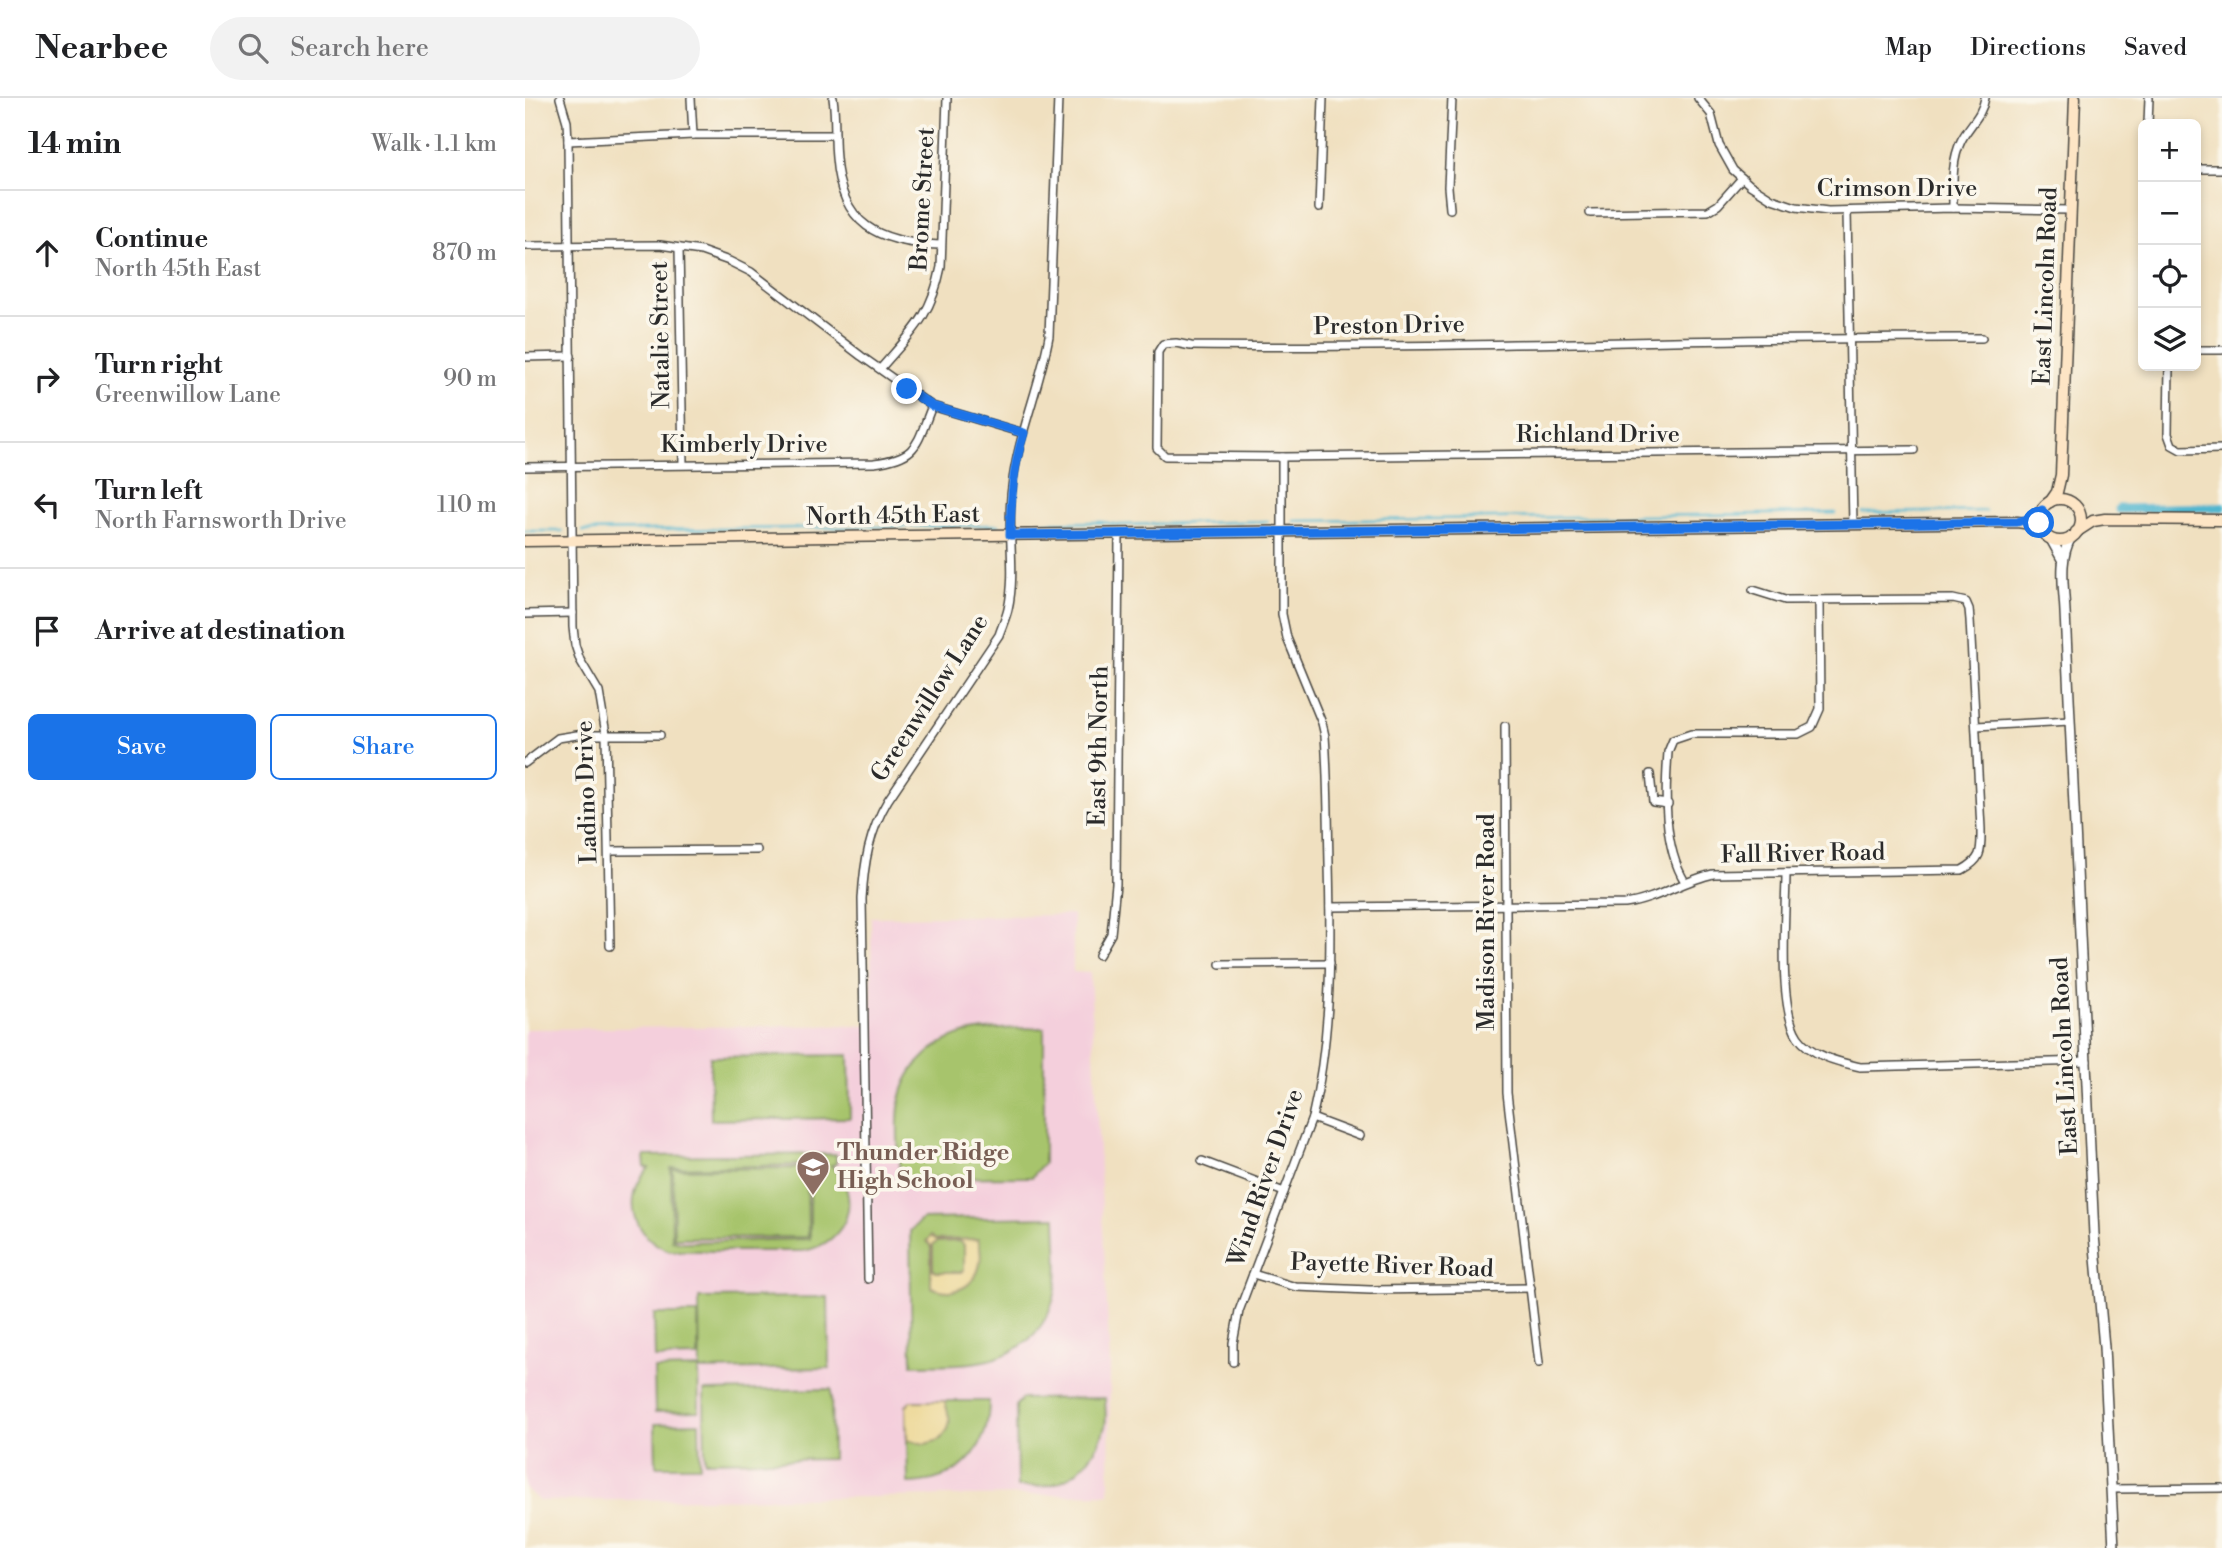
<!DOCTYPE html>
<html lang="en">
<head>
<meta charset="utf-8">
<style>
  :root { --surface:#fff; --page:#f2f2f2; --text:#202124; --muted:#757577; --line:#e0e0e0; --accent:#1a73e8 }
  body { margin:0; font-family:"Libre Bodoni",serif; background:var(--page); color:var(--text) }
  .controls { position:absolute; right:21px; top:21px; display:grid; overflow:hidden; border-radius:10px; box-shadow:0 4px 10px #0003 }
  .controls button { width:63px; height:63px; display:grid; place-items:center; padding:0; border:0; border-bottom:2px solid var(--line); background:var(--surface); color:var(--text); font:35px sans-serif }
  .stop { position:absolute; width:21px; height:21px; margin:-16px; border:5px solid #1a73e8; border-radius:50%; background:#fff }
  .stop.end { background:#1a73e8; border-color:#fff; box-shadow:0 2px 7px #0008 }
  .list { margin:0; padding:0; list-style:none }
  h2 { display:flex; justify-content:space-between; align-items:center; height:91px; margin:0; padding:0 28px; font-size:30px }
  h2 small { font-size:23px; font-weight:400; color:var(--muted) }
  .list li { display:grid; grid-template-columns:46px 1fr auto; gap:21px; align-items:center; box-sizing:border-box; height:126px; padding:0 28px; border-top:2px solid var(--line) }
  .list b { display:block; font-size:26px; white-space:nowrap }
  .list p { margin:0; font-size:23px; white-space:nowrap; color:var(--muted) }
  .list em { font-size:23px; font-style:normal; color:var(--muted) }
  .actions { display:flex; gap:14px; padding:21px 28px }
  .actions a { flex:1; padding:16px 0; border:2px solid var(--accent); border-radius:10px; text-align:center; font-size:24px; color:var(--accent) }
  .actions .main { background:var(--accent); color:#fff }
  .icon { flex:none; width:38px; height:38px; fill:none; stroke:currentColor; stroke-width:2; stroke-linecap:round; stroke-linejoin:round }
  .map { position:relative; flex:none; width:1697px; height:1450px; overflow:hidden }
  header { display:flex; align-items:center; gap:42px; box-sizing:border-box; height:98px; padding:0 35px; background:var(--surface); border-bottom:2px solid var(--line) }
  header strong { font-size:33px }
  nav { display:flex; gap:38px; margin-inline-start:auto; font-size:24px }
  .search { width:490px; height:63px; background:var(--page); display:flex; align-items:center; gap:18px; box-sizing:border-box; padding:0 24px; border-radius:38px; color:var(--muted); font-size:26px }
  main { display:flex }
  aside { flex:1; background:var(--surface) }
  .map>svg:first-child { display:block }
</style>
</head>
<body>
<header>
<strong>Nearbee</strong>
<div class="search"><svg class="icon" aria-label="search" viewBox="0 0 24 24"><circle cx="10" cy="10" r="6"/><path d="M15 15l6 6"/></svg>Search here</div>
<nav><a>Map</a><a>Directions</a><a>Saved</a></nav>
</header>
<main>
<aside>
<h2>14 min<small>Walk · 1.1 km</small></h2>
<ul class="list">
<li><svg class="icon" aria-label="ahead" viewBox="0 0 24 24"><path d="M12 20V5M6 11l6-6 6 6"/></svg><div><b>Continue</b><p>North 45th East</p></div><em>870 m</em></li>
<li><svg class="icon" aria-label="right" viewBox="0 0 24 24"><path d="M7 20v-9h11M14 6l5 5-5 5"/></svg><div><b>Turn right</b><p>Greenwillow Lane</p></div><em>90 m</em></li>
<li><svg class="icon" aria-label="left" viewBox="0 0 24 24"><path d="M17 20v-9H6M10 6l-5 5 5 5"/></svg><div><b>Turn left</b><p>North Farnsworth Drive</p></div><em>110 m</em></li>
<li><svg class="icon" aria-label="arrive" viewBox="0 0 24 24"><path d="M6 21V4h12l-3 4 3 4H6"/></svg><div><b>Arrive at destination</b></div></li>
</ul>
<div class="actions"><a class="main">Save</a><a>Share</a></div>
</aside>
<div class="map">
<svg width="1697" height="1450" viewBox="0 0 1697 1450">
  <rect width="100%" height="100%" fill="#fbf7ec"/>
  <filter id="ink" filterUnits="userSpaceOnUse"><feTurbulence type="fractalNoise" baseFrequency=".0143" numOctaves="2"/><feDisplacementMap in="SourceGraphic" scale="14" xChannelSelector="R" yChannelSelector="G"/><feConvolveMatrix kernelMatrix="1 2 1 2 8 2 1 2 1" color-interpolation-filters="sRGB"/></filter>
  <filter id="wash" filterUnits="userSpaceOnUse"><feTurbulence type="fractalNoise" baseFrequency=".00686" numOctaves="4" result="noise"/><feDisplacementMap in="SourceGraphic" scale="28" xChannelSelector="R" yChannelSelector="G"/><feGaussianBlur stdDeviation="1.57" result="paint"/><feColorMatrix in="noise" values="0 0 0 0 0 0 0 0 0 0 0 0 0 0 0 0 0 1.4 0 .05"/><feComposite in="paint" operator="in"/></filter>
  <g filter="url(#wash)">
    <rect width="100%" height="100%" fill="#f0e0c0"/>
    <path fill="#f4cfdc" d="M 548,817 L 548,874 L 565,875 L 585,1267 L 584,1396 L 14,1403 L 0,1390 L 0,931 L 347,927 L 346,819 Z"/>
    <g fill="#a7c46c" stroke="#69784c" stroke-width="2" fill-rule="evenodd">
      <path d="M 519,930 L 519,1065 L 507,1079 L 375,1080 C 374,1057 371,1032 374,1009 C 376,991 384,973 397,961 C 430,926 475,931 519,930 Z"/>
      <path d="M 324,957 L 325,1020 L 186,1022 L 185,959 Z"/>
      <path d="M 311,1056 L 311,1066 L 306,1067 C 339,1099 323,1145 278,1153 L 145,1153 C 108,1140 96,1099 124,1070 L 120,1069 L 119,1058 ZM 277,1067 L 285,1069 L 285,1141 L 157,1144 L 147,1142 L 146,1070 Z"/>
      <path d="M 282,1070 L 283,1139 L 149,1140 L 148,1071 Z"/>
      <path d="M 531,1119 C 531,1140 534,1163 532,1184 C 530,1202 523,1219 512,1233 C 480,1271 432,1266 387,1267 L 385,1133 L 397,1121 Z"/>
      <path d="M 303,1199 L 304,1270 L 175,1272 L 174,1200 Z"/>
      <path d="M 129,1216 L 173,1216 L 173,1259 L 130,1260 Z"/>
      <path d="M 173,1270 L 174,1313 L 130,1314 L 129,1271 Z"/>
      <path d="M 306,1291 L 307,1361 L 180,1363 L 179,1293 Z"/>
      <path d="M 580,1300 C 580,1309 582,1319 580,1328 C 574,1353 552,1381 525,1387 C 515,1390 502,1388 492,1389 L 491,1307 L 497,1301 Z"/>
      <path d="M 386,1303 L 464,1303 C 464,1354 434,1384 383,1385 L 381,1308 Z"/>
      <path d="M 174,1325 L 175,1368 L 131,1368 L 130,1326 Z"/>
    </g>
    <g fill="#eeda9e" stroke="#8c8264" stroke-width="2" fill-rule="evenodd">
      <path d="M 406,1138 L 411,1142 L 453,1141 C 464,1174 441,1204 406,1189 L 406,1148 L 402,1143 ZM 435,1143 L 439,1147 L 439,1171 L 436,1174 L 412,1174 L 408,1171 L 408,1147 L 412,1144 Z"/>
      <path d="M 386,1303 L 420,1303 L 425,1323 L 423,1331 L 415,1342 L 400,1346 L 382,1342 L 381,1308 Z"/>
    </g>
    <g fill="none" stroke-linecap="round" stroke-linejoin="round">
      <g stroke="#51b6cf" stroke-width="2.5">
        <path d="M 1338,415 L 1461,413"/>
        <path d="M 769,423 L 1310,415"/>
        <path d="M 502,425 L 578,424 L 594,427 L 743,423"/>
        <path d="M 0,433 L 37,433"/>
        <path d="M 58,433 L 474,427"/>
      </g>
      <path stroke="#51b6cf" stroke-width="9" d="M 1594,411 L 1697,409"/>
    </g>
  </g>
  <g filter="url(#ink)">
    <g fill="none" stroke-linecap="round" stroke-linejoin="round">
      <defs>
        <g id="minor">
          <path d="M 35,0 L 42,24 L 43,43 L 48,529 L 50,547 L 55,562 L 74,594 L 81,636 L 85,848"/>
          <path d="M 166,0 L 168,37"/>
          <path d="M 308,0 C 311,20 309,40 311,60 C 316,127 353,145 415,147"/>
          <path d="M 1173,0 L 1186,16 L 1194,47 L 1208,72 L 1225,87 L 1247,101 L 1271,109 L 1303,113 L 1428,110 L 1544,112"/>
          <path d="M 1623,26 L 1624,0"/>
          <path d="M 43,43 L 168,37 L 310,37"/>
          <path d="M 1671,71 L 1697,71"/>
          <path d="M 794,110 L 798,0"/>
          <path d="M 1428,110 C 1428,87 1426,64 1436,43 C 1444,27 1457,18 1460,0"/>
          <path d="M 925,111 L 923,89 L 927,0"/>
          <path d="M 1322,113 L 1328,427"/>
          <path d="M 1065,115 L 1183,113 L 1193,107 L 1217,80"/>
          <path d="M 0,148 L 135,147 L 176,153 L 204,163 L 226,174 L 336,258 L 407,308 L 498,335"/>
          <path d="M 154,150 L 158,366"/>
          <path d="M 1671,252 L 1697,252"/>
          <path d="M 0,259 L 46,258"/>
          <path d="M 1644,268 L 1643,336 L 1647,347 L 1656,352 L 1697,351"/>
          <path d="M 356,270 C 387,234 406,219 416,169 L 422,0"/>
          <path d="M 1389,352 L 757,359 L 640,358 L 632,350 L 633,254 L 638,246 L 651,245 L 666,248 C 930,251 1193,239 1457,240"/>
          <path d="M 0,369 L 349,365 C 394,359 391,347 407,308"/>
          <path d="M 0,516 L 48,515"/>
          <path d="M 980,628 L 982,995 L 1014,1265"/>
          <path d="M 1451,628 L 1545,623"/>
          <path d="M 0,665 L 33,640 L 52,637 L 135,637"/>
          <path d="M 1125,676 L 1128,704 L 1143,706"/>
          <path d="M 84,753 L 232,752"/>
          <path d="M 1261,775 C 1261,813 1252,909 1273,939 C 1286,958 1314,964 1335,969 L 1562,963"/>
          <path d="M 1160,784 C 1138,748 1140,695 1143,654 L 1148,642 L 1166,636 L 1273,636 L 1287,629 L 1295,611 L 1294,502"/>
          <path d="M 805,809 L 1100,806 C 1131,802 1157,783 1188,776 L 1437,772 C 1458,761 1456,752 1456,731 L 1445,522 L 1444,511 L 1441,504 L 1428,501 L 1260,502 L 1228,492"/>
          <path d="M 574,857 L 586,836 L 591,786 L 594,436"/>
          <path d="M 695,866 L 805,865"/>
          <path d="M 787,1020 L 835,1038"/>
          <path d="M 677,1063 L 759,1094"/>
          <path d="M 728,1176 L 771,1189 L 845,1192 L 1006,1190"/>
          <path d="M 343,1181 L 337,801 C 339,765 344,734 363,702 L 474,537 C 477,528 481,520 483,511 C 492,472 481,429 487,389 C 493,337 515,289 524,238 L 533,0"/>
          <path d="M 708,1264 L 708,1245 L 714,1213 L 787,1020 C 807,937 806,850 804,765 C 803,723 803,680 800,638 L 797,625 L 762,540 L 757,516 L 757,359"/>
          <path d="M 1587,1391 L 1697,1390"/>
        </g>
        <g id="tertiary">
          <path d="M 1546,439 C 1533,462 1539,489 1540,514 L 1569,1137 L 1579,1249 L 1589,1450"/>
          <path d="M 1526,441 L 1537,461"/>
        </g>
        <g id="secondary">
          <circle cx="1535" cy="422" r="21"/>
          <path d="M 1525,404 L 1532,394 L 1536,377 L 1550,0"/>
          <path d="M 1551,434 L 1568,423 L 1580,421 L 1697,422"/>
          <path d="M 0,443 L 1492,424 L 1506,426 L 1520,437"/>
        </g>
      </defs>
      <use href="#minor" stroke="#494641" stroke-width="10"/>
      <use href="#tertiary" stroke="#494641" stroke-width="12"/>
      <use href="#secondary" stroke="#494641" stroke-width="13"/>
      <use href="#minor" stroke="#fff" stroke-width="7"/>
      <use href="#tertiary" stroke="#fff" stroke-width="9"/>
      <use href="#secondary" stroke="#fde5c5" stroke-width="10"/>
    </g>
  </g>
  <g fill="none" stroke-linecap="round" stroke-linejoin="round" filter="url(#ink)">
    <path stroke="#1a73e8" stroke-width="9" d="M 382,291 L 407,308 L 499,335 C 488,369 486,401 485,437 L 1492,424 L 1506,420 L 1517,412 L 1514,425"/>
  </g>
  <defs>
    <symbol id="school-pin" viewBox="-11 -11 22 30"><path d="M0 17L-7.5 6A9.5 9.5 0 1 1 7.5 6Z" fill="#8d6e63" stroke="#fbf7ec"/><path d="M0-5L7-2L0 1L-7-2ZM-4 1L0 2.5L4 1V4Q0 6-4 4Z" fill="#fff"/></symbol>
  </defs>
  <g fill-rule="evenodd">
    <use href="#school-pin" x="269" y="1050" width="38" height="52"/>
  </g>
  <g text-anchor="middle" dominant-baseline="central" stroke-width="7" stroke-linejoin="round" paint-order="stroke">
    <g font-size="24" fill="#2b2b2b" stroke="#fbf7ec">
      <text x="1372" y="91">Crimson Drive</text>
      <text transform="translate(398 101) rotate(-87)">Brome Street</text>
      <text transform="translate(1521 188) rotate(-88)">East Lincoln Road</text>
      <text transform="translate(864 228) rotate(-1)">Preston Drive</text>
      <text transform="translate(136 237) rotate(-91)">Natalie Street</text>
      <text x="1073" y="337">Richland Drive</text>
      <text x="219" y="347">Kimberly Drive</text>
      <text transform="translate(368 418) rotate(-1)">North 45th East</text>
      <text transform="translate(405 600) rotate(-57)">Greenwillow Lane</text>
      <text transform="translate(574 648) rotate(-89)">East 9th North</text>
      <text transform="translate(62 694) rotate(-92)">Ladino Drive</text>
      <text transform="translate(1278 756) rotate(-1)">Fall River Road</text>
      <text transform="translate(962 824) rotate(-90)">Madison River Road</text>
      <text transform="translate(1540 958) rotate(-93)">East Lincoln Road</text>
      <text transform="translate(741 1080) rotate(-71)">Wind River Drive</text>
      <text transform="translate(867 1168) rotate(2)">Payette River Road</text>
    </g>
    <g font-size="24" font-weight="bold" fill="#785e54" stroke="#fbf7ec" text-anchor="start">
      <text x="312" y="1055">Thunder Ridge<tspan x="312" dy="28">High School</tspan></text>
    </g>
  </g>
</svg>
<div class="controls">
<button>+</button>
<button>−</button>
<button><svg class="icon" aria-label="locate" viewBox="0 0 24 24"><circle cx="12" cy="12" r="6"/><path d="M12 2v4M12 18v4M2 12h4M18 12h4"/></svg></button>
<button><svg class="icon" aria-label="layers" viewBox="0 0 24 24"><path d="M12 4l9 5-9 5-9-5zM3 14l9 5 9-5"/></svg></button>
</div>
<div class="stop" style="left:1514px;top:425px"></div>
<div class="stop end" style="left:382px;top:291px"></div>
</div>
</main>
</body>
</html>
